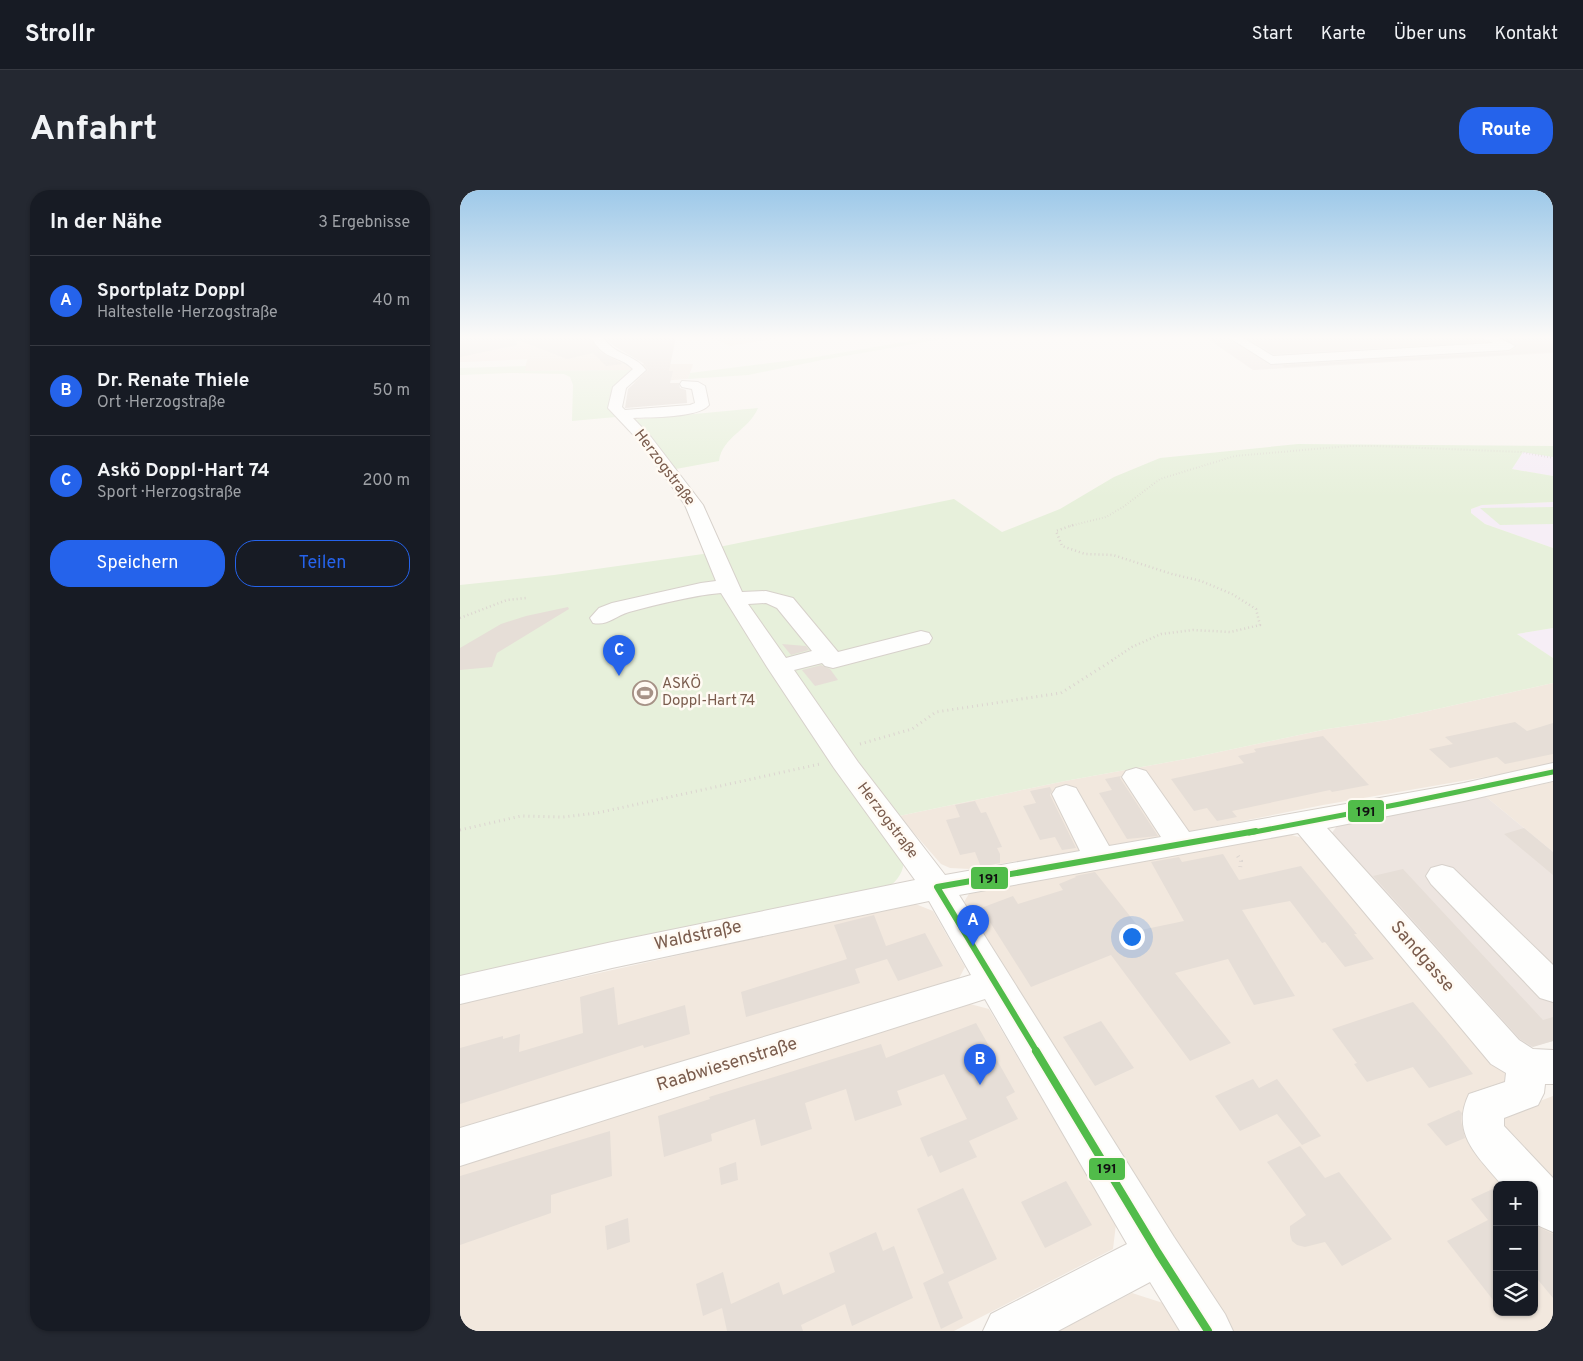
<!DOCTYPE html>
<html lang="de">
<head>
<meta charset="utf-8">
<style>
  :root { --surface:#171b24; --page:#242831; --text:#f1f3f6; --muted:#9ea1a6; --line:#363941; --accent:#2563eb }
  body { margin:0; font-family:Overpass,sans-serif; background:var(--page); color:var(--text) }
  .controls { position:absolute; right:15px; bottom:15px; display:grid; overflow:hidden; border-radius:10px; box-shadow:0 1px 4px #0004 }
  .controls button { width:45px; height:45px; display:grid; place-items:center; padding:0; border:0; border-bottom:1px solid var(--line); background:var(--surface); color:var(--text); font:25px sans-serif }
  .you { position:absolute; left:671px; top:746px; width:18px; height:18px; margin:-12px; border:4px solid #fff; border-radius:50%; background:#1a73e8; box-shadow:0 0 0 8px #1a73e833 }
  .badge { display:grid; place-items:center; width:32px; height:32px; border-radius:50%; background:var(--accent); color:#fff; font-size:16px; font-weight:700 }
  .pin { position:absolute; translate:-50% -41px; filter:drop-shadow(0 1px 2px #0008) }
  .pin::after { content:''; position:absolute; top:26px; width:18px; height:15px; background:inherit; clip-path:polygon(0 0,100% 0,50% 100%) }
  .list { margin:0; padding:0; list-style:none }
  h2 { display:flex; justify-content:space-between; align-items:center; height:65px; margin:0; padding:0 20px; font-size:21px }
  h2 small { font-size:16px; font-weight:400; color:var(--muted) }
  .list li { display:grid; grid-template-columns:32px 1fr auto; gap:15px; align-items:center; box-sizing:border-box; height:90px; padding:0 20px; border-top:1px solid var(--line) }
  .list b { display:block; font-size:19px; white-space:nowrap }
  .list p { margin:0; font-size:16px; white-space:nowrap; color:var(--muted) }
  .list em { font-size:16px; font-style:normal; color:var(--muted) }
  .actions { display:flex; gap:10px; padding:15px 20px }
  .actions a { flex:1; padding:11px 0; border:1px solid var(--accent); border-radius:20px; text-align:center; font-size:18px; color:var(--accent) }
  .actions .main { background:var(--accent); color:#fff }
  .icon { flex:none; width:28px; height:28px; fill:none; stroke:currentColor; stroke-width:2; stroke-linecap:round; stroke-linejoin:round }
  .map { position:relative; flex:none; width:1093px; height:1141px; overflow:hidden; border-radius:20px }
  header { display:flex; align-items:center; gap:30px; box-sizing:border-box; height:70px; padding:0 25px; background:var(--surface); border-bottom:1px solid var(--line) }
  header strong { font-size:24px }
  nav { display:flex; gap:28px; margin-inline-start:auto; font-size:18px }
  .intro { display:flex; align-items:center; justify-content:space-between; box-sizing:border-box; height:120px; padding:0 30px }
  h1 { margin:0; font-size:35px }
  .button { padding:12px 22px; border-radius:20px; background:var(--accent); color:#fff; font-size:18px; font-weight:700 }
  main { display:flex; gap:30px; padding:0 30px }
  aside { flex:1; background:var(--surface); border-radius:20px; box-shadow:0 1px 4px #0004 }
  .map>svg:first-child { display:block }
</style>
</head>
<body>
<header>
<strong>Strollr</strong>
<nav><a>Start</a><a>Karte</a><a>Über uns</a><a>Kontakt</a></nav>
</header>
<div class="intro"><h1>Anfahrt</h1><a class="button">Route</a></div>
<main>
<aside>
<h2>In der Nähe<small>3 Ergebnisse</small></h2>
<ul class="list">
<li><span class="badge">A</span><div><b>Sportplatz Doppl</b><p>Haltestelle · Herzogstraße</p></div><em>40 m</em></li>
<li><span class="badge">B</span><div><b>Dr. Renate Thiele</b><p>Ort · Herzogstraße</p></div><em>50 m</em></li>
<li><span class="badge">C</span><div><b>Askö Doppl-Hart 74</b><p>Sport · Herzogstraße</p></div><em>200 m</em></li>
</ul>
<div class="actions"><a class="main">Speichern</a><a>Teilen</a></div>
</aside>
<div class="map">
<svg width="1093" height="1141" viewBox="0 0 1093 1141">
  <rect width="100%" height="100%" fill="#f9f5f0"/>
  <g fill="#f2e8de" fill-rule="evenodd">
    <path d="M 134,147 L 140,160 L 147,165 L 169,173 L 174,180 L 64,181 L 72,153 Z"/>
    <path d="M 250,147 L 324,147 L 270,156 Z"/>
    <path d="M 182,174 L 233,174 L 228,189 L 170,193 L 184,179 Z"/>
    <path d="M 1093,493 L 1093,573 L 1054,582 L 863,615 L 722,643 L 510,679 L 490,678 L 481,674 L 439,626 L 605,591 L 731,568 L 867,539 L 928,530 Z"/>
    <path d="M 1093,592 L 1093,662 L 1025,606 Z"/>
    <path d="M 828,644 L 846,649 L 1072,914 L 1093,906 L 1093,1141 L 768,1141 L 504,712 L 510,702 ZM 1037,995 L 1074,995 L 1074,1122 L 1037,1122 Z"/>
    <path d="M 453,713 L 473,721 L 505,777 L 497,792 L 0,943 L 0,814 Z"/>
    <path d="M 510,814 L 529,819 L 656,1034 L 653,1059 L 494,1141 L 0,1141 L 0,971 Z"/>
    <path d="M 672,1103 L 703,1113 L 719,1141 L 599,1141 Z"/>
  </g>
  <path fill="#f6e8e1" d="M 0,147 L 134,147 L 72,153 L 69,169 L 6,172 L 0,172 Z"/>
  <g fill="#ede5e0">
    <path d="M 745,147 L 1093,147 L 1093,163 L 793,180 Z"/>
    <path d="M 1025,606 L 1093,662 L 1093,851 L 1067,858 L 1051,840 L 1043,842 L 871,644 L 877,636 Z"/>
  </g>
  <g fill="#f6eef6">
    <path d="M 1063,261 L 1093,267 L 1093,286 L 1052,279 Z"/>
    <path d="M 1093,312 L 1093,358 L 1025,334 L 1011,323 L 1011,319 L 1022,315 Z"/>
    <path d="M 1093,438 L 1093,468 L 1057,444 Z"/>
  </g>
  <g fill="#e7f0db">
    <path d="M 473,147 L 493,147 L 362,170 L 288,185 L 228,189 L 230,183 L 350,168 Z"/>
    <path d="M 66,176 L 65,181 L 174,180 C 160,192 145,201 150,221 L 156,227 L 112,231 L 113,195 L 110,187 L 104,184 L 51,183 L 0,185 L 0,178 Z"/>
    <path d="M 298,218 C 289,240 262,247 259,271 L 216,279 L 171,230 Z"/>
    <path d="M 838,254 L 1093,256 L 1093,267 L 1063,262 L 1052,279 L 1093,286 L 1093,312 L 1022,315 L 1011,319 L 1011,323 L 1025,334 L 1093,358 L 1093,438 L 1057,444 L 1093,468 L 1093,493 L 928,530 L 867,539 L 731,568 L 605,591 L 439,626 C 442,650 453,678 431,695 L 0,788 L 0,395 L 94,385 L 250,363 L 281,409 L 259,357 L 494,309 L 542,342 L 600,319 L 654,287 L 700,268 Z"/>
    <path d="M 1093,317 L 1093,334 L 1040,335 L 1020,318 Z"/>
  </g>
  <g fill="#e6ded7">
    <path d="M 0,147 L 129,147 L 140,162 L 163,174 L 146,176 L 133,163 L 107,169 L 56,149 L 57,155 L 0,167 Z"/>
    <path d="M 145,147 L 216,147 L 209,181 L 213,181 L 210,193 L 219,193 L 220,198 L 226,200 L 227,213 L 165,218 L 168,199 L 188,180 L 183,173 L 154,156 Z"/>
    <path d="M 786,147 L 1019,147 L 1026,152 L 813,164 Z"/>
    <path d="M 1042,147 L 1093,147 L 1093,162 L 825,177 L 822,175 L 1049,162 L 1057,157 Z"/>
    <path d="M 108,417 L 109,419 L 37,463 L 32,477 L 0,480 L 0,458 L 41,434 L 66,426 Z"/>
    <path d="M 322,454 L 346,456 L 349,460 L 331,465 Z"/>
    <path d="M 361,475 L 370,479 L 378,490 L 355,496 L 342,480 Z"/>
    <path d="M 1055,532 L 1067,541 L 1093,533 L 1093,564 L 1045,574 L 1037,567 L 990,578 L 969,559 L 993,554 L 985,547 Z"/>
    <path d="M 863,546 L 909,595 L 872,602 L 870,600 L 772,621 L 777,627 L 757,631 L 747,618 L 734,621 L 711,589 L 784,573 L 778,566 L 796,562 L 794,559 Z"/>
    <path d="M 661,586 L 660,588 L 698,646 L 667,649 L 639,603 L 652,600 L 645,589 Z"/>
    <path d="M 590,597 L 592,601 L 590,605 L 616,658 L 602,660 L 595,647 L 580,650 L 563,616 L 576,613 L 570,601 Z"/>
    <path d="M 515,611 L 521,623 L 526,622 L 542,657 L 537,658 L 540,664 L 540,673 L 521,677 L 515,662 L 500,665 L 486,630 L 500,627 L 495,615 Z"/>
    <path d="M 1064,638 L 1093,662 L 1093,685 L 1044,644 Z"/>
    <path d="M 763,664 L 779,690 L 841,676 L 897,744 L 894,744 L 914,769 L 885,777 L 865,752 L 862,753 L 830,711 L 782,720 L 835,806 L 794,815 L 768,769 L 715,783 L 771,853 L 730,871 L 651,765 L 571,797 L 521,718 L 553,706 L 558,714 L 603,700 L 599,694 L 616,687 L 615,686 L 635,682 L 681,740 L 724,731 L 691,672 L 719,667 L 722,672 Z"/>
    <path d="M 943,679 L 1083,830 L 1093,827 L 1093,851 L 1073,857 L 1060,849 L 913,686 Z"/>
    <path d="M 414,725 L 426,756 L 465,743 L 483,776 L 438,791 L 427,769 L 395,779 L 400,793 L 286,827 L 281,802 L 387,769 L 374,735 Z"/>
    <path d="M 154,797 L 158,835 L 225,815 L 230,844 L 184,858 L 183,855 L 0,914 L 0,858 L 43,846 L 43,849 L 60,844 L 59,862 L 123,843 L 120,807 Z"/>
    <path d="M 953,812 L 983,847 L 1013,884 L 969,898 L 953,877 L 907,892 L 894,874 L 897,873 L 872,839 Z"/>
    <path d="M 641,831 L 674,878 L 635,896 L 603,847 Z"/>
    <path d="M 516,833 L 555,902 L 546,907 L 558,929 L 509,951 L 517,967 L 480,983 L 472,965 L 468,967 L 460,948 L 507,929 L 484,884 L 437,901 L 442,915 L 395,931 L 386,899 L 345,913 L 352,939 L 301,956 L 295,929 L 251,944 L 252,951 L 204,967 L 198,926 L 250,909 L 249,907 L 421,854 L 426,868 Z"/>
    <path d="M 793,889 L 799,898 L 817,889 L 861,946 L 842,955 L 817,924 L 780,941 L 755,906 Z"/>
    <path d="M 999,920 L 1002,923 L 1001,931 L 1005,948 L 986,956 L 967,934 Z"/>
    <path d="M 150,941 L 152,986 L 91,1005 L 91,1023 L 0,1055 L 0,986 Z"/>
    <path d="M 840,956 L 865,988 L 879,982 L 932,1049 L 882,1076 L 865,1052 L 845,1057 L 837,1055 L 832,1051 L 830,1044 L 830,1036 L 846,1025 L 807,972 Z"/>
    <path d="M 276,972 L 278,990 L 261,995 L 259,978 Z"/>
    <path d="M 606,991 L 632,1035 L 585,1058 L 561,1012 Z"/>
    <path d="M 1037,997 L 1037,1115 L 987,1051 L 1028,1030 L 1011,1009 Z"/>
    <path d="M 503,998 L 537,1069 L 488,1092 L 503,1128 L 481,1139 L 463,1093 L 484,1083 L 457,1019 Z"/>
    <path d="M 168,1028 L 170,1052 L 147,1060 L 145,1036 Z"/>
    <path d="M 1074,1035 L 1093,1044 L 1093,1108 L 1074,1085 Z"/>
    <path d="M 416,1042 L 423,1061 L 434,1056 L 453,1108 L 392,1136 L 385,1114 L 341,1135 L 343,1141 L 267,1141 L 262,1118 L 243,1126 L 236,1094 L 263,1082 L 271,1114 L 319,1092 L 323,1105 L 375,1082 L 369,1063 Z"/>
  </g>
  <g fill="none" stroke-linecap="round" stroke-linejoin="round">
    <defs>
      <g id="minor">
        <path d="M 131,147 L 143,147 C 153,165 175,164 186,180 L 166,198 L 162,217 L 165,220 L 230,215 L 235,213 L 232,199 L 222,197 L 220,194 L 222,191 L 238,192 L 245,196 L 249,215 C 239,228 190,227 173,228 L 191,247 L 243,315 L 282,402 L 306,401 L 333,408 L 378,462 L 461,441 L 469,443 L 472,448 L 469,453 L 373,478 L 365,476 L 362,473 L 334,480 L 398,572 L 485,685 L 620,661 L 592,604 L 596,598 L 606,595 L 616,598 L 649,656 L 701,647 L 662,587 L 666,581 L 676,578 L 686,581 L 729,642 L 1004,593 L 1093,573 L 1093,591 L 1004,611 L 867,638 L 1059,850 L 1073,859 L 1093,860 L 1093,894 L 1085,894 L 1084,903 L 1078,915 L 1044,928 L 1044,936 L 1093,988 L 1093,1042 L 1077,1035 L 1074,1032 L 1074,995 L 1042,995 C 1018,966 990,944 1009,904 L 1045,892 L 1046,883 L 1031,874 L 838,643 L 499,705 L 714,1047 L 765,1124 L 773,1141 L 720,1141 L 690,1092 L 598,1141 L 523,1141 L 531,1124 L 667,1054 L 525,809 L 0,976 L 0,938 L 511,785 L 469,711 L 152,778 L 0,814 L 0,786 L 152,752 L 455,690 L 374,578 L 307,477 L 261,403 C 230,406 199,414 169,422 C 155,426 148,436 133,433 L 130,428 L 139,418 L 152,413 L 241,393 L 256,391 L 225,315 L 181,253 L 148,218 L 153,197 L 173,179 C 158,164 145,172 131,147 ZM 306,413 L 317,418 L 352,461 L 326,468 L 288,414 Z"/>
        <path d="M 768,147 L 782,147 L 813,166 L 1033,153 L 1021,147 L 1037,147 L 1055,156 L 1049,160 L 811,174 Z"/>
        <path d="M 982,675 L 993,678 L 1093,775 L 1093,812 L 1080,808 L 971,694 L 966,686 L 971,678 Z"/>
      </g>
    </defs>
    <use href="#minor" stroke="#d7d1cb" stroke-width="2"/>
    <path stroke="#dcd5d0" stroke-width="2" stroke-dasharray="0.5 2.5" stroke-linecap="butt" d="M 610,336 L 646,327 L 663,317 L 700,289 L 775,266 L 889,256 L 916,256 L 1061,262 L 1093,268"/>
    <g stroke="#dcd5d0" stroke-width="2.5" stroke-dasharray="1 3" stroke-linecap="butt">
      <path d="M 613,335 L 596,341 L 602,356 L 625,364 L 653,365 L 712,384 L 741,391 L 772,404 L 796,419 L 800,435 L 770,442 L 733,440 L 701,444 L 672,457 L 651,471"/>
      <path d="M 0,428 L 47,410 L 66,408"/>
    </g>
    <g stroke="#dcd5d0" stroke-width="3" stroke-dasharray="1 4" stroke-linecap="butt">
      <path d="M 400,554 L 452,539 L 476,522 L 601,503 L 653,470"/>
      <path d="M 0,640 L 61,626 L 103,627 L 137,623 L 360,574"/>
    </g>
    <path stroke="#dcd5d0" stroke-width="4" stroke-dasharray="1 4.5" stroke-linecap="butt" d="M 778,666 L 781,671 L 780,679"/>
    <use href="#minor" fill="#fefefd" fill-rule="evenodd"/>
    <defs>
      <path id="bus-1-far2" d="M 789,643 L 940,614 L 1093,582"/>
      <path id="bus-1-far1" d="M 577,862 L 477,697 L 796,641"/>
      <path id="bus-1" d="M 576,861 L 698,1063 L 748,1141"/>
    </defs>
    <use href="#bus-1-far2" stroke="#fffaf3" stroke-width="9"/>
    <use href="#bus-1-far1" stroke="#fffaf3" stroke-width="10"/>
    <use href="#bus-1" stroke="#fffaf3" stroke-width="12"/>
    <use href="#bus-1-far2" stroke="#51bc4a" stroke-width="5"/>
    <use href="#bus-1-far1" stroke="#51bc4a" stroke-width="6"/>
    <use href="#bus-1" stroke="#51bc4a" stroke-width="8"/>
  </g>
  <linearGradient id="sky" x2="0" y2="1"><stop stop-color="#9ec9e9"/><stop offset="0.48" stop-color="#fcfaf8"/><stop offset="1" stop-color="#fcfaf8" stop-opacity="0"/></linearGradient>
  <rect width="1093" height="307" fill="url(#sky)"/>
  <defs>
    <symbol id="stadium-ring" viewBox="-11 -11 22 22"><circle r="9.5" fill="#fffaf3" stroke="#a69286" stroke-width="1.5"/><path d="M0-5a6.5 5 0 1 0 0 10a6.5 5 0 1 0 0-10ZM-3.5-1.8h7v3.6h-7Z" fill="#a69286"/></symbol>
  </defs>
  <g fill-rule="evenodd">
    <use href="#stadium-ring" x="171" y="489" width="28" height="28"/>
  </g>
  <g text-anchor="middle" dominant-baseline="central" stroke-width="5" stroke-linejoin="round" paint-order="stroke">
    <g font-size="15" fill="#7a5c4d" stroke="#fffaf3">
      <text transform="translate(204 278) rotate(53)">Herzogstraße</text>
      <text transform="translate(427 631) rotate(53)">Herzogstraße</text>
    </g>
    <g font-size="15" fill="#7a5c4d" stroke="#fffaf3" text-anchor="start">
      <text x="202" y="494">ASKÖ<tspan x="202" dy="17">Doppl-Hart 74</tspan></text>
    </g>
    <g font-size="18" fill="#7a5c4d" stroke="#fffaf3">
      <text transform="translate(238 746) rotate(-12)">Waldstraße</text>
      <text transform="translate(962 767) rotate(49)">Sandgasse</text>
      <text transform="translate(267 875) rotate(-17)">Raabwiesenstraße</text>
    </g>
  </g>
  <g stroke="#fffaf3" stroke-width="2">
    <rect x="887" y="609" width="38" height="24" rx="5" fill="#51bc4a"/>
    <rect x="510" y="676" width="39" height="24" rx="5" fill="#51bc4a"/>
    <rect x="628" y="967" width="38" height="24" rx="5" fill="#51bc4a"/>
  </g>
  <g font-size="14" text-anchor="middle" font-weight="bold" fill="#111">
    <text x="906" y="626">191</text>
    <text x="529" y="693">191</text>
    <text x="647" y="983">191</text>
  </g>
</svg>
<div class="controls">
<button>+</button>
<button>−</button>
<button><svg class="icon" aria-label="layers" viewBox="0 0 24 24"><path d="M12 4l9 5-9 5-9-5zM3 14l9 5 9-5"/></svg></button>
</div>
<div class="you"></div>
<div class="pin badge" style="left:513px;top:756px">A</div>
<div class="pin badge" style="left:520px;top:895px">B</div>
<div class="pin badge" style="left:159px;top:486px">C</div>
</div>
</main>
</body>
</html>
